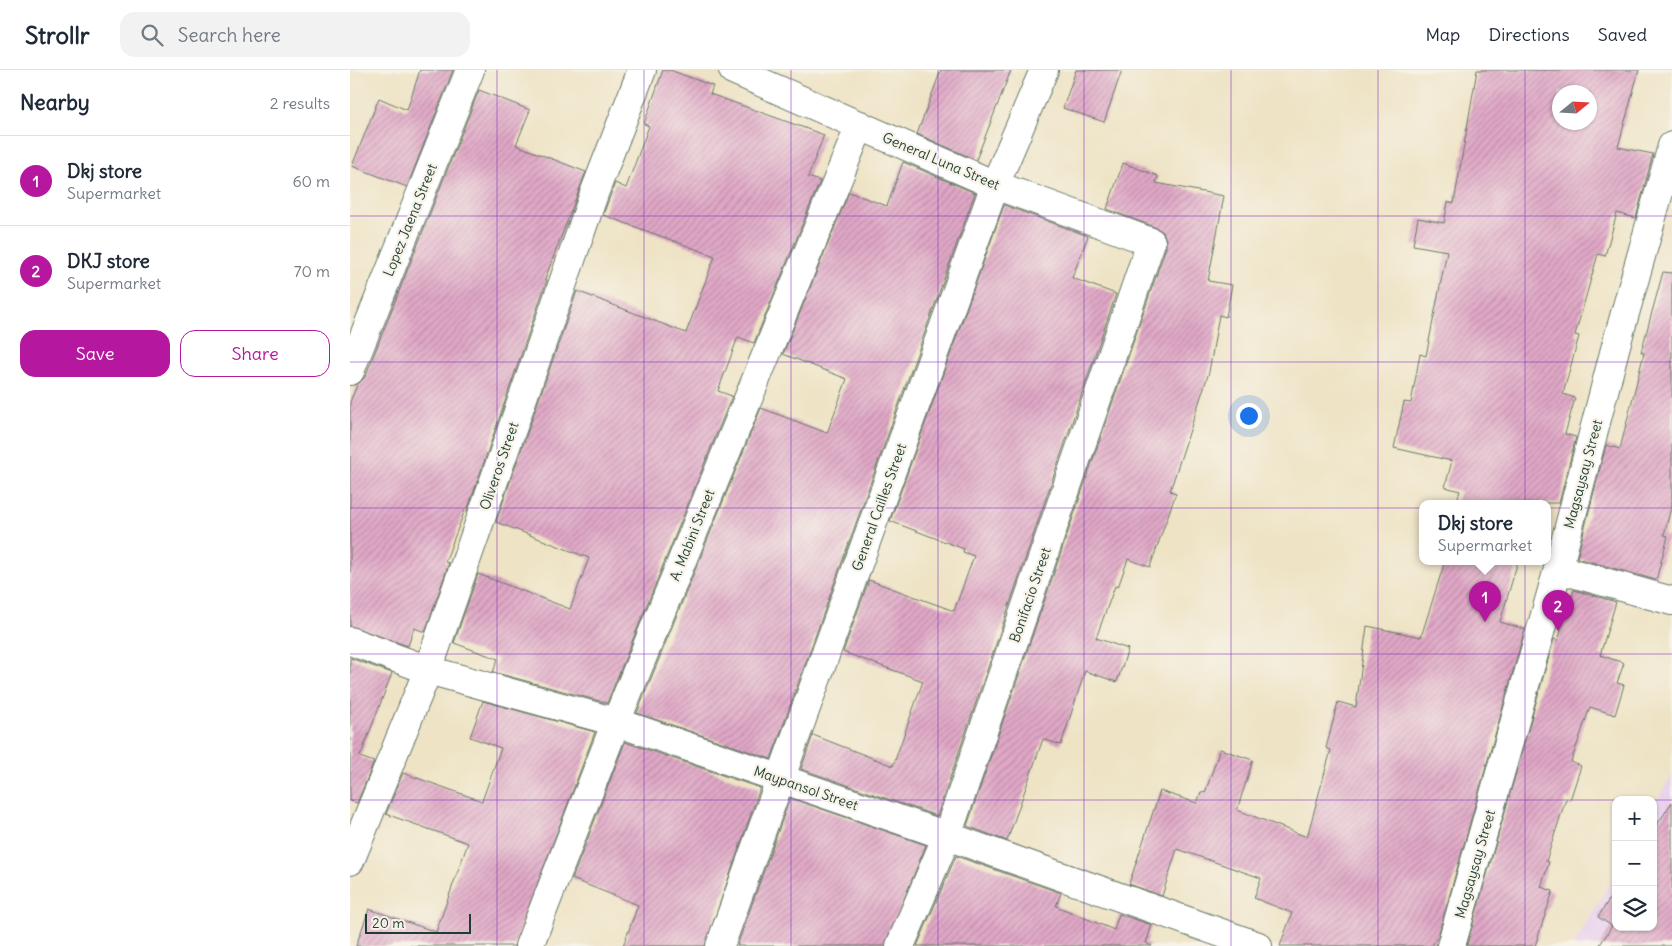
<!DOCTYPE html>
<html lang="en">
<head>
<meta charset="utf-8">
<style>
  :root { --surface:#fff; --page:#f2f2f3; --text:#1f2937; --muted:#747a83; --line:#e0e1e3; --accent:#b5179e }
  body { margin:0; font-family:Delius,sans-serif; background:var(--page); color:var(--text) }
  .controls { position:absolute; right:15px; bottom:15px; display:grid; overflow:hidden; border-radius:10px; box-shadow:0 1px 4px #0004 }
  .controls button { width:45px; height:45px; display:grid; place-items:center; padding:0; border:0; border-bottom:1px solid var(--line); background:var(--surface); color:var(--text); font:25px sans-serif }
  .compass { position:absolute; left:1202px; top:15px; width:45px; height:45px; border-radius:50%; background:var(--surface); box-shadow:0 1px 4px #0004; rotate:72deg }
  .scale { position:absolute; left:15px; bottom:12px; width:106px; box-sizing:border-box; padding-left:5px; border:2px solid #1f3d34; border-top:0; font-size:14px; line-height:18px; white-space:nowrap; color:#1f3d34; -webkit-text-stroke:4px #f7f3e8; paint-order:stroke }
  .you { position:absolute; left:898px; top:345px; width:18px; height:18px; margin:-12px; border:4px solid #fff; border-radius:50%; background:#1a73e8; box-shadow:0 0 0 8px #1a73e833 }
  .badge { display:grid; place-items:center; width:32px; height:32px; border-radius:50%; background:var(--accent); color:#fff; font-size:16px; font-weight:700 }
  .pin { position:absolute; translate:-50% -41px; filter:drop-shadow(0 1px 2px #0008) }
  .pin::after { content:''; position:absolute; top:26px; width:18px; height:15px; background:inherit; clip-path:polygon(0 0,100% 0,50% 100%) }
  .popup { position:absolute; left:1069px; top:430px; width:132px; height:65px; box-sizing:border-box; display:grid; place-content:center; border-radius:10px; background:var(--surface); filter:drop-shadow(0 1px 4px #0005); font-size:16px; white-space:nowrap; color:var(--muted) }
  .popup b { font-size:19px; color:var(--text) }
  .popup::after { content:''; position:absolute; left:50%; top:100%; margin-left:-10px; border:10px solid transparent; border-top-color:var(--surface) }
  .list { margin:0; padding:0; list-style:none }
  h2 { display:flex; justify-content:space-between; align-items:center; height:65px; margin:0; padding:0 20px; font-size:21px }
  h2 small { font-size:16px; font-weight:400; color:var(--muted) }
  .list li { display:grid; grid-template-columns:32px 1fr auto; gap:15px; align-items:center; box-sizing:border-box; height:90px; padding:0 20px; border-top:1px solid var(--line) }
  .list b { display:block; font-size:19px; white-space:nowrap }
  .list p { margin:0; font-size:16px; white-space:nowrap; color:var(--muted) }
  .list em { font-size:16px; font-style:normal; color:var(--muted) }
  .actions { display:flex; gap:10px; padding:15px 20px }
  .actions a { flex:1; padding:11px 0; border:1px solid var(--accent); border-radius:15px; text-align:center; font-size:18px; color:var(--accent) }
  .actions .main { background:var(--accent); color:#fff }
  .icon { flex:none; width:28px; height:28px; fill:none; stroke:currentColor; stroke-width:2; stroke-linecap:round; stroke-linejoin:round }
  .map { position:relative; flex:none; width:1322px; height:876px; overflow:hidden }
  header { display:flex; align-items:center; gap:30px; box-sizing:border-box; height:70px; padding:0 25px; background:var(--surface); border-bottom:1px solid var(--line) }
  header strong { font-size:24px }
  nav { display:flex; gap:28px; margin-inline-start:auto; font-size:18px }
  .search { width:350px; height:45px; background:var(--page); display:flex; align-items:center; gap:12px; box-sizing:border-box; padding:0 18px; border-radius:15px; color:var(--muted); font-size:19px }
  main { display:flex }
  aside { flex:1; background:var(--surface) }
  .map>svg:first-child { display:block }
</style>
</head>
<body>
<header>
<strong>Strollr</strong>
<div class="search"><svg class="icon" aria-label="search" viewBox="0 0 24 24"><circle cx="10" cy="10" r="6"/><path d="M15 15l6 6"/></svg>Search here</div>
<nav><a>Map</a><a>Directions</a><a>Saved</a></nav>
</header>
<main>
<aside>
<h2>Nearby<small>2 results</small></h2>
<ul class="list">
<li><span class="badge">1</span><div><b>Dkj store</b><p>Supermarket</p></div><em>60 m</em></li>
<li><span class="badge">2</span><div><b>DKJ store</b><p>Supermarket</p></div><em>70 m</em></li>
</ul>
<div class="actions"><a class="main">Save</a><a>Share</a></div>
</aside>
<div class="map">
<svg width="1322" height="876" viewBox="0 0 1322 876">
  <defs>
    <pattern id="building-hatch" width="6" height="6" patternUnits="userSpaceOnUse" patternTransform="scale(1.25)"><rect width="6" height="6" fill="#e1a8c7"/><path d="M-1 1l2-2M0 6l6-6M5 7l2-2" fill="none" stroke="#b68aa2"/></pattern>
  </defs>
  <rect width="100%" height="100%" fill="#f7f3e8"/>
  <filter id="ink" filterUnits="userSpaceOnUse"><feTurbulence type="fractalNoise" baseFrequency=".02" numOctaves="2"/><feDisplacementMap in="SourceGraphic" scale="10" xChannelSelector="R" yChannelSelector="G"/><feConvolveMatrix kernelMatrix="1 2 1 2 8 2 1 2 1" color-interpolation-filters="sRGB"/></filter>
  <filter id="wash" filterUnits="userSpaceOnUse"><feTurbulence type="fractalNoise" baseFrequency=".0096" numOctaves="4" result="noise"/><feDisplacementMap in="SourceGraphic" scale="20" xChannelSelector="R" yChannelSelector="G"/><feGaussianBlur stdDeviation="1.12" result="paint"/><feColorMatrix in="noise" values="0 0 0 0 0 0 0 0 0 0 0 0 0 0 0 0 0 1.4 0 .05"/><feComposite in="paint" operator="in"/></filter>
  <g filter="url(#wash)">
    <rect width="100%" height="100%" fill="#eee3c5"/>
    <path fill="#e9d1ed" d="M 1322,705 L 1322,876 L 1223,876 L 1266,802 L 1266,857 L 1303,857 L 1303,737 Z"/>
    <g id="blocks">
      <g fill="url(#building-hatch)" fill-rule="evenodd">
        <path d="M 70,0 L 103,0 L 57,117 L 2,96 L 29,28 L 57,40 Z"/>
        <path d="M 313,0 L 320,0 L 363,16 L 360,24 L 474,65 L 458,107 L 470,111 L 404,273 L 388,267 L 368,321 L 382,326 L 257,633 L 143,602 L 148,589 L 104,573 L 128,504 L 220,539 L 239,488 L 146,452 L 227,221 L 336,263 L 365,186 L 253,145 L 265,113 L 276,118 L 299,56 L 294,54 Z"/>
        <path d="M 591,0 L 661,0 L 626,90 L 567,64 Z"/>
        <path d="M 726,0 L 772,0 L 754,52 L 713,38 Z"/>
        <path d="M 1127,0 L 1289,0 L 1268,77 L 1303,84 L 1286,148 L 1267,143 L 1255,186 L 1248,184 L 1225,265 L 1229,266 L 1213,324 L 1225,328 L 1215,364 L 1226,367 L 1209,433 L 1106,433 L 1110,421 L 1095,417 L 1102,391 L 1044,378 L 1054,332 L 1061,333 L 1070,284 L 1076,286 L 1097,181 L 1063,175 L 1068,148 L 1094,153 L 1098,132 L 1104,133 ZM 1210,22 L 1240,22 L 1240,52 L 1210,52 Z"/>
        <path d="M 129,20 L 180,40 L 166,75 L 236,102 L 195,209 L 197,210 L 117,441 L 115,440 L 95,492 L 99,493 L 75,562 L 64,558 L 58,576 L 0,556 L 0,332 L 7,315 L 15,307 Z"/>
        <path d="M 553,92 L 625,123 L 421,689 L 287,643 L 411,338 L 477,363 L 497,309 L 433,284 L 499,122 L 537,136 Z"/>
        <path d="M 773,93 L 808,106 L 806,113 L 874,126 L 858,211 L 882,215 L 876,247 L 869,245 L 859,302 L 820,421 L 826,423 L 800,497 L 778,489 L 768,517 L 765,516 L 746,568 L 778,579 L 767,612 L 735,601 L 711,675 L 693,669 L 657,771 L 617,756 L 816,177 L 816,170 L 813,162 L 807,158 L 757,139 Z"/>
        <path d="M 654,135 L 738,166 L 722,208 L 766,224 L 587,746 L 451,699 L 463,665 L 543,696 L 573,611 L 493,582 L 519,510 L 604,541 L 624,486 L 613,482 L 614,479 L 540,451 Z"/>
        <path d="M 1313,202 L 1322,203 L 1322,434 L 1314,465 L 1318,466 L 1306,510 L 1227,488 L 1256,375 L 1270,379 L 1294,283 L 1291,282 Z"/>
        <path d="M 1095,491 L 1168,491 L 1150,552 L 1175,559 L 1088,866 L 1082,876 L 930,876 L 942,843 L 904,828 L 911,808 L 827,779 L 812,826 L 779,814 L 810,721 L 847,733 L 851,722 L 855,723 L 870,679 L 903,690 L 887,740 L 957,767 L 981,680 L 976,678 L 988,632 L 1006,637 L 1017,556 L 1071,567 Z"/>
        <path d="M 1224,520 L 1266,532 L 1250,585 L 1274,593 L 1267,613 L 1274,615 L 1265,645 L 1240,637 L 1221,692 L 1231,696 L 1220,730 L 1216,729 L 1196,791 L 1199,792 L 1191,817 L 1203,821 L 1185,876 L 1119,876 L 1117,875 L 1204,569 L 1208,570 Z"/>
        <path d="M 0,588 L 42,603 L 10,687 L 24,692 L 7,733 L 0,731 Z"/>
        <path d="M 133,631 L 245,662 L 164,876 L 6,876 L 19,839 L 86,862 L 118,773 L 36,744 L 53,703 L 132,731 L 151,678 L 120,667 Z"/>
        <path d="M 275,672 L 410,718 L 355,876 L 273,876 L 288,835 L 222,809 Z"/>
        <path d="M 440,728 L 576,775 L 535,876 L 387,876 Z"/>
        <path d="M 1322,732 L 1322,876 L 1249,876 L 1262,856 L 1248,847 L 1266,819 L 1266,857 L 1303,857 L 1303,761 Z"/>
        <path d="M 606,786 L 711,823 L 706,836 L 764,860 L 769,844 L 802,855 L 796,873 L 802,876 L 567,876 Z"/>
      </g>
    </g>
  </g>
  <g filter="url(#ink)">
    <use href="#blocks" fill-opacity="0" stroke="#677767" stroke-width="1"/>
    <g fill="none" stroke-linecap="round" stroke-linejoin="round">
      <defs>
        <g id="street">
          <path d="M 383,0 L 645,115 L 801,172 L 597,766 L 550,876"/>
          <path d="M 0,301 L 120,0"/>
          <path d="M 1208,499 L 1322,531"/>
          <path d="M 0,571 L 78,600 L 266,652 L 597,766 L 908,876"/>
          <path d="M 0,791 L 78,600 L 245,121 L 292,0"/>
          <path d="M 179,876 L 266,652 L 510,55"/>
        </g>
        <g id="secondary">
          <path d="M 370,876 L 645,115 L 694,0"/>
          <path d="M 1101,876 L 1208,499 L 1265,279 L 1322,76"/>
        </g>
      </defs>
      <use href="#street" stroke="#677767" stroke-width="30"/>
      <use href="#secondary" stroke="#677767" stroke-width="30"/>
      <use href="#street" stroke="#fff" stroke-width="28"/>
      <use href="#secondary" stroke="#fff" stroke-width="28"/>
    </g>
  </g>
  <path fill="none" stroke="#7b2cbf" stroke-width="1" stroke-opacity="0.55" d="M 147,0 L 147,876M 294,0 L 294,876M 441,0 L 441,876M 588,0 L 588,876M 734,0 L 734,876M 881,0 L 881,876M 1028,0 L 1028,876M 1175,0 L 1175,876M 0,146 L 1322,146M 0,292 L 1322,292M 0,438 L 1322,438M 0,584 L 1322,584M 0,730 L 1266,730M 1303,730 L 1322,730"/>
  <g text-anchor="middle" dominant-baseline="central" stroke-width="4.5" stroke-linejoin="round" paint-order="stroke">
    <g font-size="14" fill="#1f3d34" stroke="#f7f3e8">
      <text transform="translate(591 91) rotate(23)">General Luna Street</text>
      <text transform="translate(60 150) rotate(-68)">Lopez Jaena Street</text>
      <text transform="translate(149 396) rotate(-71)">Oliveros Street</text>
      <text transform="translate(1233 404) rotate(-75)">Magsaysay Street</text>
      <text transform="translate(529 437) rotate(-70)">General Cailles Street</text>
      <text transform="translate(342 465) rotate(-68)">A. Mabini Street</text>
      <text transform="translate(680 525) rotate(-71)">Bonifacio Street</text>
      <text transform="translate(456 718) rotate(19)">Maypansol Street</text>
      <text transform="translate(1125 794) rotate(-74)">Magsaysay Street</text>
    </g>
  </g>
</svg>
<div class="controls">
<button>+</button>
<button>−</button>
<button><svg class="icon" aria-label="layers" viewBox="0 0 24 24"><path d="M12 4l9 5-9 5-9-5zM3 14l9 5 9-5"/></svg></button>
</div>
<svg class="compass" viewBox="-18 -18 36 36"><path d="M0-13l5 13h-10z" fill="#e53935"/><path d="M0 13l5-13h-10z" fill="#747a83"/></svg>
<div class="scale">20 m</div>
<div class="you"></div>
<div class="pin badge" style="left:1135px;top:552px">1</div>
<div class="popup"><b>Dkj store</b>Supermarket</div>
<div class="pin badge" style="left:1208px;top:561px">2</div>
</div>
</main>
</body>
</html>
